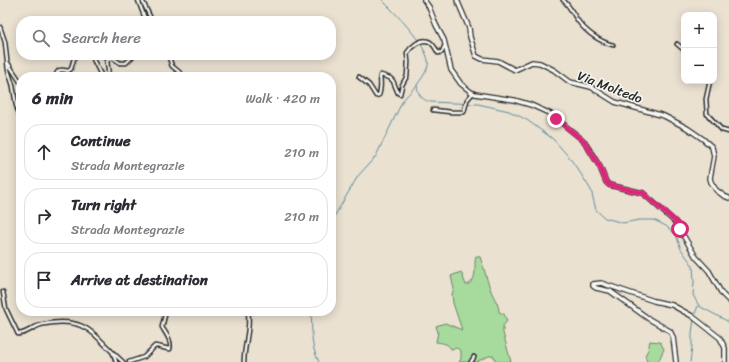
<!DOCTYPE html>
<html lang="en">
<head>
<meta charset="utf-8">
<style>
  :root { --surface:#fff; --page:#f7f7f7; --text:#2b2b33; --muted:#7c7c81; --line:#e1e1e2 }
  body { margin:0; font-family:Sriracha,sans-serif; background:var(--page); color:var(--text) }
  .controls { position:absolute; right:12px; top:12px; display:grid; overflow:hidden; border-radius:8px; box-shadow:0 2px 10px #0003 }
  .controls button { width:36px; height:36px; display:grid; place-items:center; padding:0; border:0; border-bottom:1px solid var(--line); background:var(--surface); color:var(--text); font:20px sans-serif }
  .stop { position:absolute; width:12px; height:12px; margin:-9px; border:3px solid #db2777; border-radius:50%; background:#fff }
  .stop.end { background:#db2777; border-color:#fff; box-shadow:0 1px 4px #0008 }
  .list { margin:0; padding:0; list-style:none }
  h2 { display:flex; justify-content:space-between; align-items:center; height:52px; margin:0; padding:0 16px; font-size:17px }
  h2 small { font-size:13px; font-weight:400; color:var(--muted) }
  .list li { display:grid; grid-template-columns:26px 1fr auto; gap:12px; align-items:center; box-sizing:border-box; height:56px; margin:0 8px 8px; padding:0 8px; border:1px solid var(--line); border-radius:16px }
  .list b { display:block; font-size:15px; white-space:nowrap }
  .list p { margin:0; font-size:13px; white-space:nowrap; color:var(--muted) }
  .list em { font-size:13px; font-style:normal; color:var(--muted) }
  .icon { flex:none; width:22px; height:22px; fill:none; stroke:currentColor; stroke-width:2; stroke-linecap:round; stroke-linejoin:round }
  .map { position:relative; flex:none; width:729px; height:362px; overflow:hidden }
  .search { position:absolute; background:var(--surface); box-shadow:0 2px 10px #0003; left:16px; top:16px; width:320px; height:44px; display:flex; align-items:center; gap:10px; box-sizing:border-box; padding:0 14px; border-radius:16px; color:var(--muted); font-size:15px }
  .panel { position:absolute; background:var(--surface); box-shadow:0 2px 10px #0003; left:16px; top:72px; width:320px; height:244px; border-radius:16px }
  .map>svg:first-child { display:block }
</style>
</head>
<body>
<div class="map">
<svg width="729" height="362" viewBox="0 0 729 362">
  <rect width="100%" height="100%" fill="#eae1d1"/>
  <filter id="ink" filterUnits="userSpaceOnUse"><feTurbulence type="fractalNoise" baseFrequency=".025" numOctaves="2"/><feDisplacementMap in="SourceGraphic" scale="8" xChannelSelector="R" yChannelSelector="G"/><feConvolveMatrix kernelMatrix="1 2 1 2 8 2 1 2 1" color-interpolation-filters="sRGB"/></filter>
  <g filter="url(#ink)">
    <g fill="#a7db9e" stroke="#698364">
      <path d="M 476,256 L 480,257 C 484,267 486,278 490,288 C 492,296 499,303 499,312 L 504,314 L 507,321 L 503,326 L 503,333 L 511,362 L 496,362 L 494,356 L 489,356 L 478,361 L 478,362 L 459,362 L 461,359 L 461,351 L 457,348 L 451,349 C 448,343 442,343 436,342 L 438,332 L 436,326 L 445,323 L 462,330 L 453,303 L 452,294 L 454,289 L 451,276 L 461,272 L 466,285 C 479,281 473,266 476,256 Z"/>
      <path d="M 650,341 L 660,342 L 664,349 L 658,362 L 647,362 L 645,355 L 648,350 Z"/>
    </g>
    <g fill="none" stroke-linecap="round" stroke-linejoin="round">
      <g stroke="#608c9b" stroke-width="1">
        <path d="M 382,0 C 394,12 432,49 428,66 C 426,73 421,79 417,85 C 418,95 421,99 430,102 L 478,104 L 509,111 L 527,120 L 553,139 L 569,157 L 581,174 L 591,190 L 596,210 L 605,218 L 623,223 L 639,220 L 654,220 L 666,226 L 676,235 L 681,249 L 693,266 L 694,282 L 693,295 L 699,306 L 729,322"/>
        <path d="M 331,222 L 358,176 L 376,156 L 403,100 L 417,85"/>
        <path d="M 311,311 C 313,331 309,343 319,362"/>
        <path d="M 694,316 L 698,306"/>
        <path d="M 690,362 L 692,347 L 692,333 L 694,319"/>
      </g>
      <defs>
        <g id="minor">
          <path d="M 138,0 L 146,21"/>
          <path d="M 142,0 L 152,21"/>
          <path d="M 563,0 C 570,6 573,14 578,21 C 586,32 600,42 613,45"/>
          <path d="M 0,27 L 5,42 L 8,70 L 13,86 L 16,105 L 21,120"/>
          <path d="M 677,44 L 684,50"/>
          <path d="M 91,55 L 102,77"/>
          <path d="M 168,55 L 172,66 L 185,77"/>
          <path d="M 8,63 L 21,83"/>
          <path d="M 55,77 C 58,69 60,69 68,71 L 71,69 L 75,55"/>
          <path d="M 109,77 L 107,61 L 109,59 L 113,58 L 120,63 L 126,63 L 134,55"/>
          <path d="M 359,77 L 369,85 L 376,96 L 379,95 C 381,89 381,83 380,76 L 381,75 L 390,78 L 393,81 L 398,93 L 400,94 L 402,85 L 407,76 L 408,62 L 407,53 C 411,47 421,37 430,42 C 433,44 436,49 438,53 L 442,52 L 444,47"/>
          <path d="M 710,81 L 706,99 L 707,114 L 722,130 L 729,132"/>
          <path d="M 433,110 L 451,112 L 464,112 L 467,100 L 473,93"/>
          <path d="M 3,292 L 6,309 L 18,334 C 27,334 35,325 44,324 C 89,316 93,336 123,362"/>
          <path d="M 113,353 L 116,362"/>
          <path d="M 129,362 L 144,357 L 155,346 C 160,346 165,349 170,349 C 172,341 166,334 162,327 L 166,311"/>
          <path d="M 244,362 C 244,344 251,329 248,311"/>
          <path d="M 471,362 L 474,357"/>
        </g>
        <g id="tertiary">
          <path d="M 424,0 L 429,7 L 436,25 L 444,40 L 451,70 L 461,84 L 471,92 L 475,94 L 514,100 L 531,105 L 551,114 L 584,141 L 600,167 L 606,182 L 609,185 L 643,193 L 676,223 L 696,257 L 709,271 L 722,294 L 729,301"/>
          <path d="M 457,0 L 469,28 L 470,37 L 476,56 L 482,59 L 498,61 L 515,70 L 532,62 L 540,63 L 554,70 L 570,82 L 591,87 L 615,102 L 664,116 L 687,128 L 703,139 L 712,147 L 714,156 L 710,178 L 711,182 L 716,190 L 724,196 L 729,198"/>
          <path d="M 676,362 L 673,337 L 670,331 L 649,319 L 610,291 L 596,288 L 593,286 L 593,284 L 601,283 L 654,301 L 672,305 L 692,316 L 720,338 L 725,348 L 725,362"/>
        </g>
      </defs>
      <use href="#minor" stroke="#2b2b2b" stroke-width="5.5"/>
      <use href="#tertiary" stroke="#2b2b2b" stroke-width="6"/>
      <use href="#minor" stroke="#f6f6f2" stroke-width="2.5"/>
      <use href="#tertiary" stroke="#f6f6f2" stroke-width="3.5"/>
    </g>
  </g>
  <g fill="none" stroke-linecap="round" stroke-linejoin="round" filter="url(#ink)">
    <path stroke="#db2777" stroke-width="5" d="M 556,119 L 584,141 L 600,167 L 606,182 L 609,185 L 643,193 L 676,222 L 680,229"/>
  </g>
  <g text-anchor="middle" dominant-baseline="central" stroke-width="3" stroke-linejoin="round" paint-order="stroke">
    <g font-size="13" fill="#2b2b2b" stroke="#f6f6f2">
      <text transform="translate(610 87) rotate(21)">Via Moltedo</text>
    </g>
  </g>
</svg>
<div class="controls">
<button>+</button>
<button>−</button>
</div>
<div class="stop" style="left:680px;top:229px"></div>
<div class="stop end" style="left:556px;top:119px"></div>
<div class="search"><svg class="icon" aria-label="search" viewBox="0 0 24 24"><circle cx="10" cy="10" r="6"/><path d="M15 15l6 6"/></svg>Search here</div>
<section class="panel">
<h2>6 min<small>Walk · 420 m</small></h2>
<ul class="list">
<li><svg class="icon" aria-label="ahead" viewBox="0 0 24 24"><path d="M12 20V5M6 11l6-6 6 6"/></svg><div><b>Continue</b><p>Strada Montegrazie</p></div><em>210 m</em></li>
<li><svg class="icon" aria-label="right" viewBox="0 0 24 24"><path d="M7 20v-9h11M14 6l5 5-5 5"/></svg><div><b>Turn right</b><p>Strada Montegrazie</p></div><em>210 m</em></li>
<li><svg class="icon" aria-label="arrive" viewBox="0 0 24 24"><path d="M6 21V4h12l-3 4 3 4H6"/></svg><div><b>Arrive at destination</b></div></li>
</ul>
</section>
</div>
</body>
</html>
